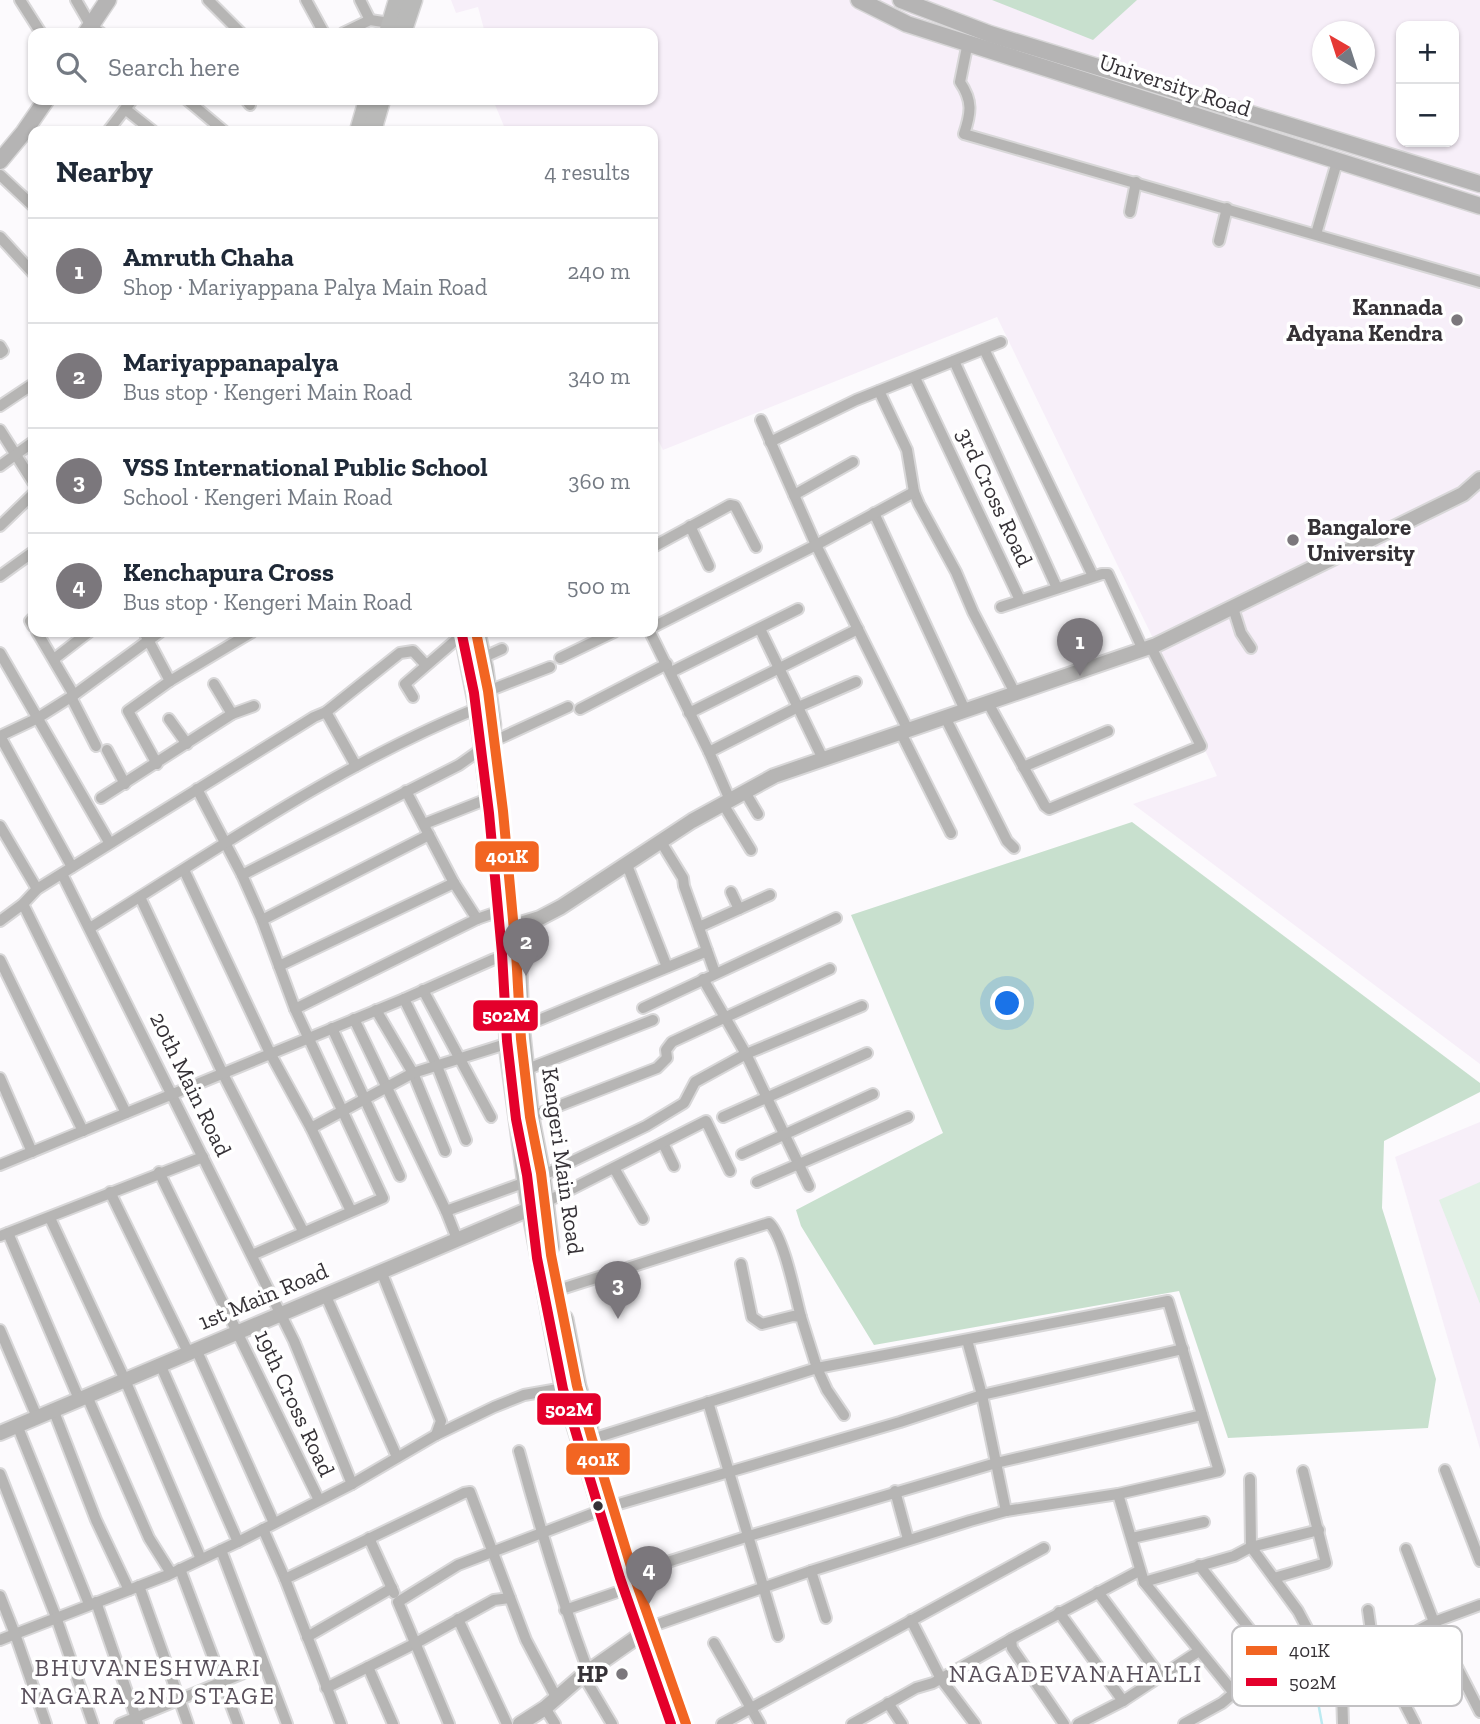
<!DOCTYPE html>
<html lang="en">
<head>
<meta charset="utf-8">
<style>
  :root { --surface:#fff; --page:#f2f2f3; --text:#1f2937; --muted:#747a83; --line:#e0e1e3; --accent:#7b777c }
  body { margin:0; font-family:"Zilla Slab",serif; background:var(--page); color:var(--text) }
  .controls { position:absolute; right:21px; top:21px; display:grid; overflow:hidden; border-radius:14px; box-shadow:0 2px 5px #0004 }
  .controls button { width:63px; height:63px; display:grid; place-items:center; padding:0; border:0; border-bottom:2px solid var(--line); background:var(--surface); color:var(--text); font:35px sans-serif }
  .compass { position:absolute; left:1312px; top:21px; width:63px; height:63px; border-radius:50%; background:var(--surface); box-shadow:0 2px 5px #0004; rotate:321deg }
  .you { position:absolute; left:1008px; top:1004px; width:24px; height:24px; margin:-18px; border:5px solid #fff; border-radius:50%; background:#1a73e8; box-shadow:0 0 0 10px #1a73e833 }
  .badge { display:grid; place-items:center; width:46px; height:46px; border-radius:50%; background:var(--accent); color:#fff; font-size:23px; font-weight:700 }
  .pin { position:absolute; translate:-50% -58px; filter:drop-shadow(0 2px 4px #0008) }
  .pin::after { content:''; position:absolute; top:37px; width:24px; height:21px; background:inherit; clip-path:polygon(0 0,100% 0,50% 100%) }
  .list { margin:0; padding:0; list-style:none }
  h2 { display:flex; justify-content:space-between; align-items:center; height:91px; margin:0; padding:0 28px; font-size:30px }
  h2 small { font-size:23px; font-weight:400; color:var(--muted) }
  .list li { display:grid; grid-template-columns:46px 1fr auto; gap:21px; align-items:center; box-sizing:border-box; height:105px; padding:0 28px; border-top:2px solid var(--line) }
  .list b { display:block; font-size:26px; white-space:nowrap }
  .list p { margin:0; font-size:23px; white-space:nowrap; color:var(--muted) }
  .list em { font-size:23px; font-style:normal; color:var(--muted) }
  .icon { flex:none; width:38px; height:38px; fill:none; stroke:currentColor; stroke-width:2; stroke-linecap:round; stroke-linejoin:round }
  .map { position:relative; flex:none; width:1480px; height:1724px; overflow:hidden }
  .search { position:absolute; background:var(--surface); box-shadow:0 2px 5px #0004; left:28px; top:28px; width:630px; height:77px; display:flex; align-items:center; gap:18px; box-sizing:border-box; padding:0 24px; border-radius:14px; color:var(--muted); font-size:26px }
  .panel { position:absolute; background:var(--surface); box-shadow:0 2px 5px #0004; left:28px; top:126px; width:630px; height:511px; border-radius:14px }
  .map>svg:first-child { display:block }
</style>
</head>
<body>
<div class="map">
<svg width="1480" height="1724" viewBox="0 0 1480 1724">
  <rect width="100%" height="100%" fill="#fcfafd"/>
  <g fill="#f7eff9" fill-rule="evenodd">
    <path d="M 451,0 L 1480,0 L 1480,1064 L 1133,804 L 1217,776 L 1149,630 L 997,317 L 663,450 L 653,430 L 653,131 L 506,131 L 493,100 L 653,100 L 653,33 L 485,33 L 478,7 L 456,13 ZM 1401,26 L 1454,26 L 1454,142 L 1401,142 ZM 1322,32 L 1364,32 L 1364,74 L 1322,74 Z"/>
    <path d="M 1480,1122 L 1480,1449 L 1395,1157 Z"/>
  </g>
  <path fill="#e2f1e6" d="M 1480,1182 L 1480,1304 L 1439,1200 Z"/>
  <g fill="#c8e0ce">
    <path d="M 992,0 L 1137,0 L 1093,40 Z"/>
    <path d="M 1132,822 L 1480,1083 L 1480,1092 L 1384,1141 L 1382,1208 L 1436,1379 L 1428,1428 L 1228,1438 L 1179,1291 L 874,1345 L 801,1226 L 796,1210 L 943,1133 L 851,915 Z"/>
  </g>
  <g fill="none" stroke-linecap="round" stroke-linejoin="round">
    <path stroke="#bceaf1" stroke-width="2.5" d="M 1312,1669 L 1322,1724"/>
    <defs>
      <g id="minor">
        <path d="M 20,0 L 41,33"/>
        <path d="M 76,0 L 91,26 L 101,33"/>
        <path d="M 208,0 L 241,33"/>
        <path d="M 306,0 L 324,33"/>
        <path d="M 360,0 L 370,20"/>
        <path d="M 343,33 L 370,20 L 390,23"/>
        <path d="M 968,42 L 960,82 C 973,101 971,113 964,134 L 1480,282"/>
        <path d="M 187,100 L 224,131"/>
        <path d="M 246,100 L 250,105"/>
        <path d="M 125,109 L 153,131"/>
        <path d="M 108,131 L 132,100"/>
        <path d="M 0,175 L 33,206"/>
        <path d="M 1130,212 L 1136,182"/>
        <path d="M 1316,234 L 1337,162"/>
        <path d="M 0,237 L 33,273"/>
        <path d="M 1219,241 L 1227,208"/>
        <path d="M 0,346 L 3,351 L 0,353"/>
        <path d="M 984,349 L 1093,576"/>
        <path d="M 954,361 L 1057,588"/>
        <path d="M 915,378 L 1020,600"/>
        <path d="M 879,391 L 907,450 L 914,492 L 919,504 L 956,572 L 973,612 L 1015,693"/>
        <path d="M 0,406 L 33,384"/>
        <path d="M 761,420 L 816,545 L 908,730"/>
        <path d="M 0,430 L 33,482"/>
        <path d="M 770,442 L 856,400 L 1001,342"/>
        <path d="M 0,466 L 33,442"/>
        <path d="M 794,495 L 853,462"/>
        <path d="M 874,513 L 965,710"/>
        <path d="M 0,526 L 33,494"/>
        <path d="M 690,526 L 709,566"/>
        <path d="M 653,547 L 730,505 L 735,506 L 756,547"/>
        <path d="M 0,576 L 33,552"/>
        <path d="M 1001,607 L 1102,574 L 1108,574 L 1143,650"/>
        <path d="M 1233,608 L 1241,633 L 1251,648"/>
        <path d="M 33,618 L 30,621 L 33,626"/>
        <path d="M 653,627 L 816,545 L 914,492"/>
        <path d="M 760,629 L 823,759"/>
        <path d="M 37,632 L 74,695"/>
        <path d="M 144,632 L 170,681"/>
        <path d="M 650,632 L 709,752 L 730,800"/>
        <path d="M 0,653 L 109,842"/>
        <path d="M 482,658 L 502,649"/>
        <path d="M 560,658 L 614,632"/>
        <path d="M 54,659 L 89,632"/>
        <path d="M 671,672 L 798,609"/>
        <path d="M 214,684 L 232,714"/>
        <path d="M 488,691 L 550,667"/>
        <path d="M 71,697 L 96,746"/>
        <path d="M 413,697 L 405,684 L 464,633"/>
        <path d="M 988,703 L 1045,806 L 1049,809 L 1054,807 L 1201,746 L 1151,647"/>
        <path d="M 580,709 L 667,664"/>
        <path d="M 326,712 L 400,653 L 413,651 L 426,665"/>
        <path d="M 689,713 L 858,629"/>
        <path d="M 945,717 L 1007,841 L 1014,848"/>
        <path d="M 169,719 L 187,744"/>
        <path d="M 901,733 L 951,833"/>
        <path d="M 0,736 L 36,719 L 74,695 L 160,632"/>
        <path d="M 0,736 L 72,867"/>
        <path d="M 494,741 L 568,707"/>
        <path d="M 107,750 L 125,784"/>
        <path d="M 709,752 L 798,707 L 856,682"/>
        <path d="M 157,764 L 128,711 L 170,681 L 252,632"/>
        <path d="M 1023,767 L 1108,731"/>
        <path d="M 197,789 L 242,875 L 262,920 L 295,1009 L 383,1198 L 252,1255"/>
        <path d="M 406,791 L 454,883 L 477,919"/>
        <path d="M 745,792 L 758,814"/>
        <path d="M 101,798 L 232,714 L 254,706"/>
        <path d="M 723,804 L 751,850"/>
        <path d="M 424,824 L 490,798"/>
        <path d="M 0,826 L 37,889"/>
        <path d="M 661,842 L 683,878 L 684,886 L 715,973"/>
        <path d="M 627,865 L 667,967"/>
        <path d="M 184,870 L 270,1053 L 311,1128 L 351,1211"/>
        <path d="M 62,874 L 294,1341 L 352,1484"/>
        <path d="M 242,875 L 459,765 L 483,748"/>
        <path d="M 731,892 L 739,909"/>
        <path d="M 140,897 L 223,1074 L 303,1231"/>
        <path d="M 23,904 L 126,1113"/>
        <path d="M 262,920 L 429,835"/>
        <path d="M 0,921 L 23,904 L 37,889 L 314,717 L 326,712 L 356,766"/>
        <path d="M 699,927 L 770,895"/>
        <path d="M 90,928 C 216,850 340,764 478,708"/>
        <path d="M 0,960 L 83,1131"/>
        <path d="M 279,966 L 454,883"/>
        <path d="M 703,979 L 746,1054 L 809,1186"/>
        <path d="M 423,990 L 491,1117"/>
        <path d="M 404,999 L 437,1066 L 466,1140"/>
        <path d="M 643,1008 L 836,918"/>
        <path d="M 295,1009 L 477,919 L 503,910"/>
        <path d="M 376,1010 L 413,1073 L 445,1151"/>
        <path d="M 354,1019 L 446,1211"/>
        <path d="M 520,1022 L 539,1020 L 707,951"/>
        <path d="M 332,1028 L 400,1176"/>
        <path d="M 525,1070 L 653,1020"/>
        <path d="M 0,1078 L 32,1152"/>
        <path d="M 530,1117 L 657,1068 L 667,1058 L 666,1050 L 672,1042 L 830,969"/>
        <path d="M 723,1117 L 867,1053"/>
        <path d="M 311,1128 L 413,1073 L 509,1043"/>
        <path d="M 663,1143 L 674,1166"/>
        <path d="M 742,1154 L 873,1094"/>
        <path d="M 0,1165 L 404,999 L 492,960 L 516,952"/>
        <path d="M 614,1168 L 643,1219"/>
        <path d="M 159,1172 L 319,1500"/>
        <path d="M 550,1172 L 646,1126 L 684,1103 L 695,1082 L 746,1054 L 862,1006"/>
        <path d="M 757,1182 L 908,1117"/>
        <path d="M 110,1192 L 188,1352"/>
        <path d="M 544,1203 L 706,1121 L 730,1171"/>
        <path d="M 50,1218 L 125,1380 L 201,1559"/>
        <path d="M 8,1233 L 79,1399"/>
        <path d="M 0,1236 L 203,1157"/>
        <path d="M 457,1239 L 446,1211 L 526,1182"/>
        <path d="M 741,1264 L 752,1317 L 762,1324 L 793,1316 L 801,1317 L 817,1368 L 827,1390 L 844,1415"/>
        <path d="M 381,1271 L 441,1421 L 436,1435"/>
        <path d="M 558,1290 L 769,1223 C 784,1237 795,1295 801,1317"/>
        <path d="M 325,1294 L 397,1457"/>
        <path d="M 0,1330 L 37,1417"/>
        <path d="M 967,1340 L 982,1395 L 1006,1511"/>
        <path d="M 196,1349 L 274,1523"/>
        <path d="M 160,1364 L 238,1542"/>
        <path d="M 87,1396 L 149,1538 L 171,1573"/>
        <path d="M 708,1402 L 778,1636"/>
        <path d="M 53,1409 L 96,1520 L 129,1590"/>
        <path d="M 17,1425 L 89,1604"/>
        <path d="M 592,1439 L 817,1368 L 1168,1301 L 1219,1471 L 1118,1494 L 1006,1511 L 970,1521 L 811,1571 L 653,1626"/>
        <path d="M 519,1451 C 539,1525 561,1598 588,1671"/>
        <path d="M 1445,1470 L 1480,1561"/>
        <path d="M 0,1474 L 56,1617 L 93,1724"/>
        <path d="M 1250,1479 L 1251,1547 L 1298,1611 L 1325,1662"/>
        <path d="M 895,1491 L 908,1539"/>
        <path d="M 1118,1494 L 1144,1582 L 1234,1693 L 1296,1665 L 1384,1649 L 1434,1622 L 1480,1605"/>
        <path d="M 612,1506 L 900,1422 L 982,1395 L 1183,1349"/>
        <path d="M 263,1529 L 285,1579"/>
        <path d="M 369,1538 L 394,1593"/>
        <path d="M 1132,1538 L 1204,1522"/>
        <path d="M 1406,1549 L 1434,1622 L 1480,1712"/>
        <path d="M 221,1550 L 287,1724"/>
        <path d="M 1199,1565 L 1282,1670"/>
        <path d="M 180,1569 L 238,1724"/>
        <path d="M 811,1571 L 826,1618"/>
        <path d="M 633,1573 L 749,1536 L 996,1463 L 1202,1415"/>
        <path d="M 1274,1578 L 1326,1563 L 1303,1471"/>
        <path d="M 1144,1582 L 1234,1556 L 1251,1547 L 1319,1530"/>
        <path d="M 139,1586 L 188,1724"/>
        <path d="M 1098,1592 L 1161,1677"/>
        <path d="M 0,1596 L 15,1634 L 168,1575 L 238,1542 L 352,1484 L 436,1435 L 494,1407 L 524,1395 L 564,1388"/>
        <path d="M 96,1602 L 138,1724"/>
        <path d="M 565,1610 L 629,1588"/>
        <path d="M 1368,1610 L 1372,1638 L 1377,1650 L 1415,1724"/>
        <path d="M 1059,1612 L 1123,1701"/>
        <path d="M 458,1619 L 507,1724"/>
        <path d="M 911,1620 L 941,1679 L 975,1724"/>
        <path d="M 307,1637 L 392,1588"/>
        <path d="M 0,1640 L 15,1634 L 46,1724"/>
        <path d="M 714,1643 L 760,1724"/>
        <path d="M 368,1667 L 393,1724"/>
        <path d="M 583,1675 L 612,1724"/>
        <path d="M 326,1688 L 416,1643 L 494,1600 L 510,1598"/>
        <path d="M 888,1703 L 902,1724"/>
        <path d="M 545,1708 L 555,1724"/>
        <path d="M 120,1724 L 263,1665"/>
        <path d="M 341,1724 L 285,1579 L 464,1493 L 470,1492 L 526,1640 L 556,1697"/>
        <path d="M 449,1724 L 398,1602 L 458,1565 L 602,1510"/>
        <path d="M 722,1724 L 1044,1548"/>
        <path d="M 852,1724 L 916,1688 L 933,1683 L 1011,1639"/>
        <path d="M 1064,1724 L 1012,1648 L 1011,1639 L 1139,1571"/>
        <path d="M 1078,1724 L 1123,1701 L 1199,1651"/>
        <path d="M 1184,1724 L 1222,1703 L 1234,1693"/>
        <path d="M 1343,1724 L 1342,1691 L 1345,1657"/>
      </g>
      <g id="tertiary">
        <path d="M 504,929 L 540,918 L 561,907 L 692,821 L 774,776 L 1156,645 L 1463,494 L 1480,479"/>
        <path d="M 0,1433 L 539,1205"/>
        <path d="M 520,1724 L 545,1708 L 583,1675 L 653,1626"/>
      </g>
      <g id="secondary">
        <path d="M 859,0 L 907,24 L 1480,206"/>
        <path d="M 901,0 L 990,34 L 1480,184"/>
        <path d="M 86,33 L 108,0"/>
        <path d="M 0,161 L 24,132 L 46,100"/>
      </g>
      <g id="primary">
        <path d="M 388,33 L 398,0"/>
        <path d="M 402,33 L 413,0"/>
        <path d="M 359,131 L 368,100"/>
        <path d="M 372,131 L 381,100"/>
        <path d="M 463,632 L 478,708 L 495,839 L 506,955 L 509,1053 L 528,1194 L 564,1388 L 602,1510 L 674,1724"/>
        <path d="M 476,632 L 484,668 L 492,726"/>
        <path d="M 518,969 L 520,1022 L 530,1117 L 541,1173 L 550,1247"/>
        <path d="M 564,1319 L 577,1386 L 589,1428"/>
      </g>
    </defs>
    <use href="#minor" stroke="#d8d7d8" stroke-width="14"/>
    <use href="#tertiary" stroke="#d8d7d8" stroke-width="18"/>
    <use href="#secondary" stroke="#d8d7d8" stroke-width="19"/>
    <use href="#primary" stroke="#d8d7d8" stroke-width="21"/>
    <use href="#minor" stroke="#b6b5b4" stroke-width="10"/>
    <use href="#tertiary" stroke="#b6b5b4" stroke-width="14"/>
    <use href="#secondary" stroke="#b5b4b4" stroke-width="16"/>
    <use href="#primary" stroke="#b9b9b8" stroke-width="18"/>
    <defs>
      <path id="minor-bridge" d="M 526,1182 L 550,1172"/>
    </defs>
    <use href="#minor-bridge" stroke="#d8d7d8" stroke-width="14" stroke-linecap="butt"/>
    <use href="#minor-bridge" stroke="#b6b5b4" stroke-width="10"/>
    <defs>
      <path id="bus-1" d="M 476,632 L 488,691 L 503,811 L 516,952 L 521,1039 L 530,1117 L 541,1173 L 551,1255 L 577,1386 L 592,1439 L 633,1573 L 686,1724"/>
      <path id="bus-2" d="M 462,635 L 474,693 L 489,813 L 502,953 L 507,1041 L 516,1119 L 527,1175 L 537,1258 L 563,1389 L 579,1443 L 620,1578 L 671,1724"/>
    </defs>
    <use href="#bus-1" stroke="#fff" stroke-width="16"/>
    <use href="#bus-2" stroke="#fff" stroke-width="16"/>
    <use href="#bus-1" stroke="#f26522" stroke-width="10"/>
    <use href="#bus-2" stroke="#e4002b" stroke-width="10"/>
  </g>
  <g fill="#7b777c" stroke="#fff" stroke-width="2.5">
    <circle cx="1457" cy="320" r="7"/>
    <circle cx="1293" cy="540" r="7"/>
    <circle cx="622" cy="1674" r="7"/>
  </g>
  <circle fill="#353136" stroke="#fff" stroke-width="2.5" cx="598" cy="1506" r="6"/>
  <g text-anchor="middle" dominant-baseline="central" stroke-width="7" stroke-linejoin="round" paint-order="stroke">
    <g font-size="23" fill="#353136" stroke="#fff">
      <text transform="translate(1175 85) rotate(18)">University Road</text>
      <text transform="translate(995 497) rotate(65)">3rd Cross Road</text>
      <text transform="translate(191 1084) rotate(64)">20th Main Road</text>
      <text transform="translate(563 1161) rotate(82)">Kengeri Main Road</text>
      <text transform="translate(263 1296) rotate(-23)">1st Main Road</text>
      <text transform="translate(295 1403) rotate(65)">19th Cross Road</text>
    </g>
    <g font-size="23" font-weight="bold" fill="#353136" stroke="#fff" text-anchor="end">
      <text x="1443" y="307">Kannada<tspan x="1443" dy="26">Adyana Kendra</tspan></text>
      <text x="1307" y="527" text-anchor="start">Bangalore<tspan x="1307" dy="26">University</tspan></text>
      <text x="608" y="1674">HP</text>
    </g>
    <g font-size="24" letter-spacing="2" fill="#59505b" stroke="#fff">
      <text x="148" y="1667">BHUVANESHWARI<tspan x="148" dy="28">NAGARA 2ND STAGE</tspan></text>
      <text x="1076" y="1673">NAGADEVANAHALLI</text>
    </g>
  </g>
  <rect x="1232" y="1626" width="230" height="80" rx="10" fill="#fff" stroke="#c2c1c3" stroke-width="2"/>
  <rect x="1246" y="1646" width="31" height="9" fill="#f26522"/>
  <rect x="1246" y="1678" width="31" height="8" fill="#e4002b"/>
  <g font-size="19" fill="#353136">
    <text x="1289" y="1657">401K</text>
    <text x="1289" y="1689">502M</text>
  </g>
  <g stroke="#fff" stroke-width="2.5">
    <rect x="474" y="840" width="66" height="33" rx="7" fill="#f26522"/>
    <rect x="472" y="999" width="67" height="33" rx="7" fill="#e4002b"/>
    <rect x="536" y="1392" width="66" height="34" rx="7" fill="#e4002b"/>
    <rect x="565" y="1442" width="66" height="34" rx="7" fill="#f26522"/>
  </g>
  <g font-size="19" text-anchor="middle" font-weight="bold" fill="#fff">
    <text x="507" y="863">401K</text>
    <text x="506" y="1022">502M</text>
    <text x="569" y="1416">502M</text>
    <text x="598" y="1466">401K</text>
  </g>
</svg>
<div class="controls">
<button>+</button>
<button>−</button>
</div>
<svg class="compass" viewBox="-18 -18 36 36"><path d="M0-13l5 13h-10z" fill="#e53935"/><path d="M0 13l5-13h-10z" fill="#747a83"/></svg>
<div class="you"></div>
<div class="pin badge" style="left:1080px;top:676px">1</div>
<div class="pin badge" style="left:526px;top:976px">2</div>
<div class="pin badge" style="left:618px;top:1319px">3</div>
<div class="pin badge" style="left:649px;top:1604px">4</div>
<div class="search"><svg class="icon" aria-label="search" viewBox="0 0 24 24"><circle cx="10" cy="10" r="6"/><path d="M15 15l6 6"/></svg>Search here</div>
<section class="panel">
<h2>Nearby<small>4 results</small></h2>
<ul class="list">
<li><span class="badge">1</span><div><b>Amruth Chaha</b><p>Shop · Mariyappana Palya Main Road</p></div><em>240 m</em></li>
<li><span class="badge">2</span><div><b>Mariyappanapalya</b><p>Bus stop · Kengeri Main Road</p></div><em>340 m</em></li>
<li><span class="badge">3</span><div><b>VSS International Public School</b><p>School · Kengeri Main Road</p></div><em>360 m</em></li>
<li><span class="badge">4</span><div><b>Kenchapura Cross</b><p>Bus stop · Kengeri Main Road</p></div><em>500 m</em></li>
</ul>
</section>
</div>
</body>
</html>
